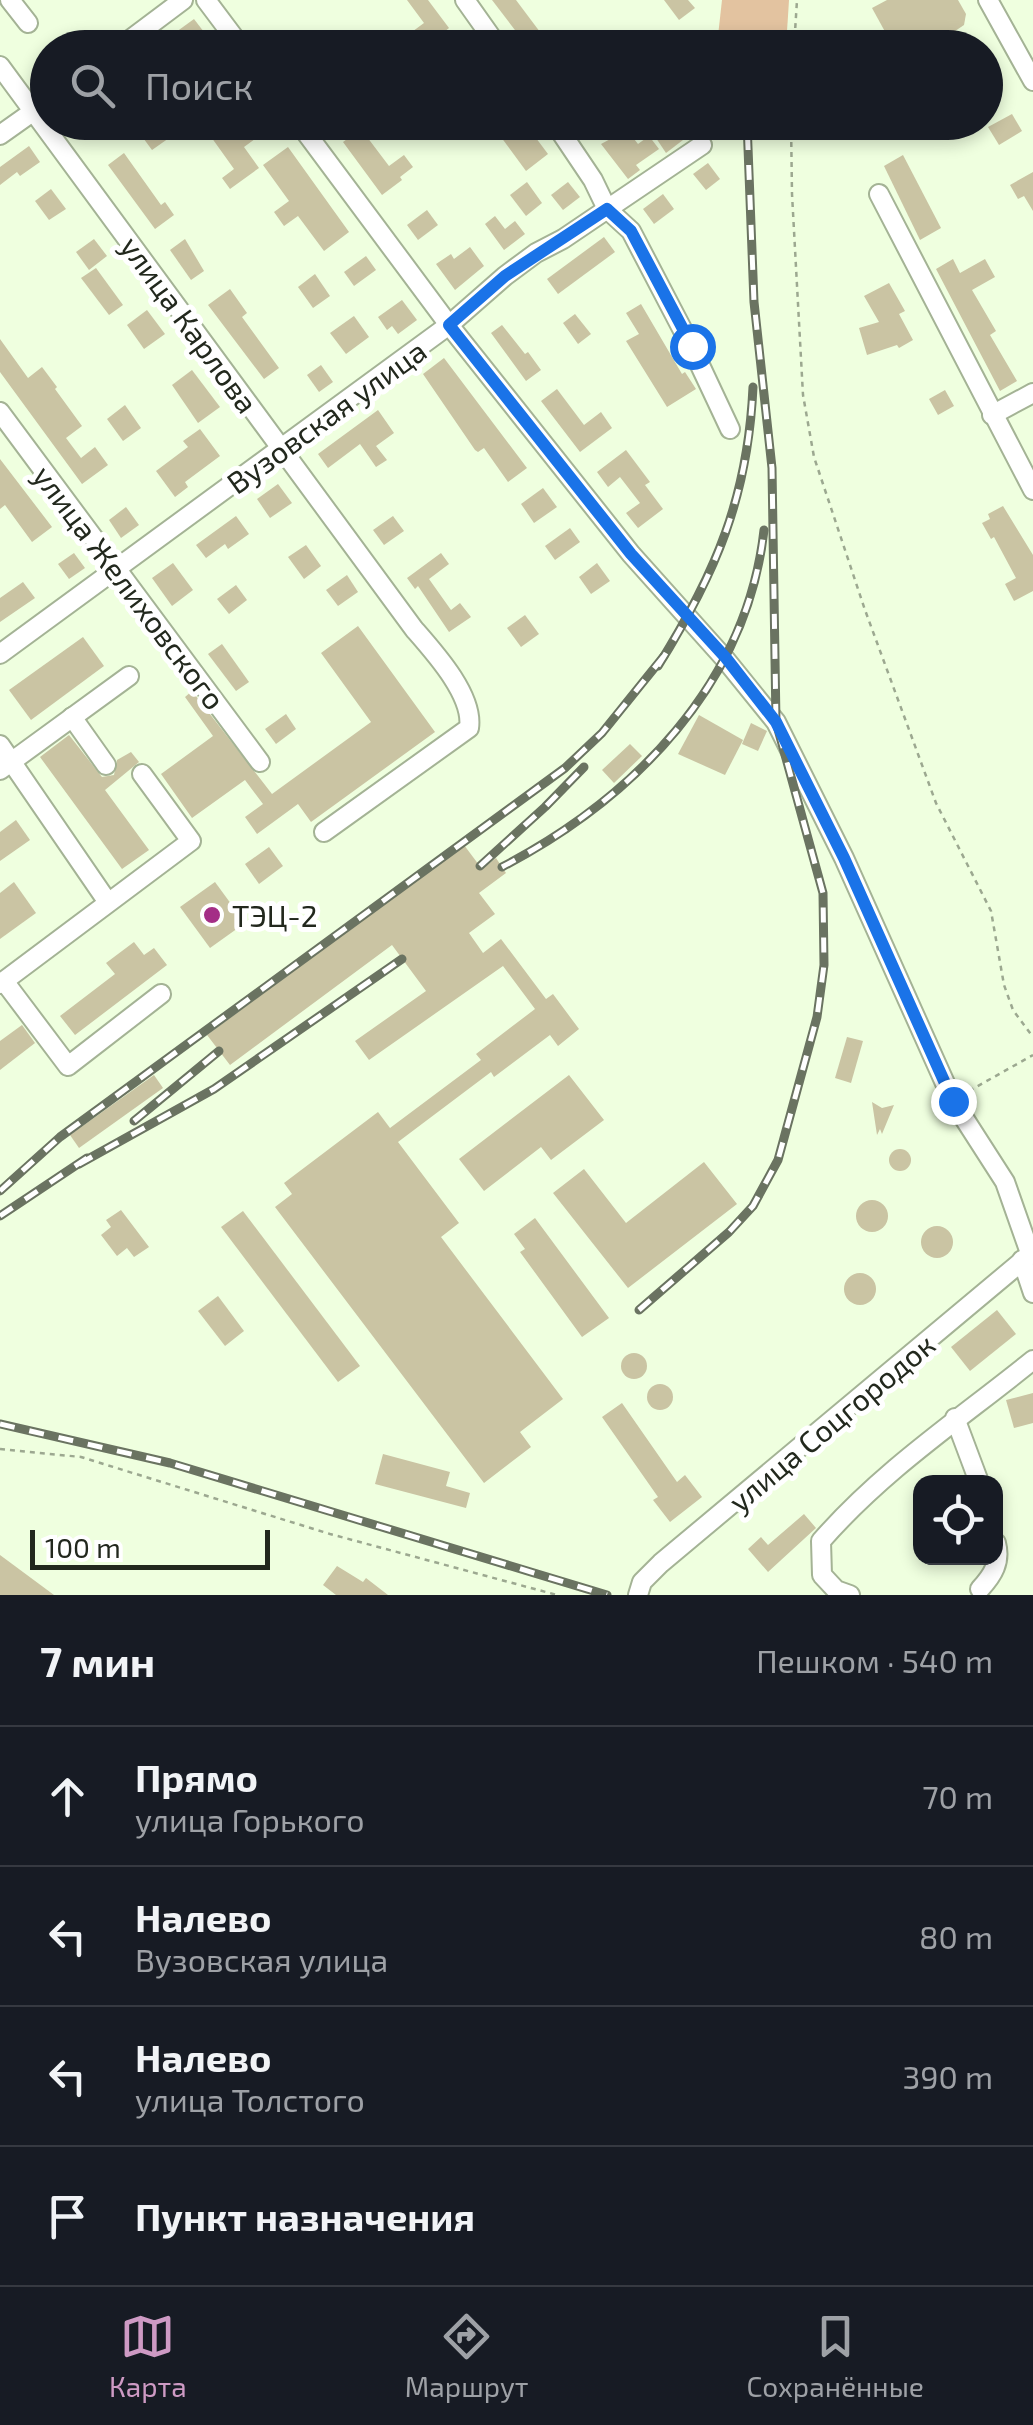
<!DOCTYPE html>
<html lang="ru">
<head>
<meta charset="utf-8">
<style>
  :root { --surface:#171b24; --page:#20242c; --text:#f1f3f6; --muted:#9ea1a6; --line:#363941; --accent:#ce9ac4 }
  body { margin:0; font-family:"Exo 2",sans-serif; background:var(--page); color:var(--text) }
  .controls { position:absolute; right:30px; bottom:30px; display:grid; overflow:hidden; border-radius:20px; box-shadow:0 5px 15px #0003 }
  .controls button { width:90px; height:90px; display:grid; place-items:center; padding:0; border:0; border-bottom:2px solid var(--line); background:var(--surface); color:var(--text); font:50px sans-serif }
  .scale { position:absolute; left:30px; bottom:25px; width:240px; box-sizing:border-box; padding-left:10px; border:5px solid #22281d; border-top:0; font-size:28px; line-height:35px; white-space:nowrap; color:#22281d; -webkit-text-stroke:8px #fff; paint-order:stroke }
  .stop { position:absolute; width:30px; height:30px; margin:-22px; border:8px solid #1a73e8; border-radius:50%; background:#fff }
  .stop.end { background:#1a73e8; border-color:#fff; box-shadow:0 2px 10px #0008 }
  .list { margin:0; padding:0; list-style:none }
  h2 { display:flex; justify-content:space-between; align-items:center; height:130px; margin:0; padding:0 40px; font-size:42px }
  h2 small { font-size:32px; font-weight:400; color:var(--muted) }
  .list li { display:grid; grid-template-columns:65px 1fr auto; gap:30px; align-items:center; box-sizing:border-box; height:140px; padding:0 40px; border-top:2px solid var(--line) }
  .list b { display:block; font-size:38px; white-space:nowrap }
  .list p { margin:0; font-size:32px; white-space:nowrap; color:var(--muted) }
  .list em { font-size:32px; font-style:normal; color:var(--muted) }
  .icon { flex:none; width:55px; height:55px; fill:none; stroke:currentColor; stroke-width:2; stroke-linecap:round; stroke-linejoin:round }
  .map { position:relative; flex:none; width:1033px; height:1595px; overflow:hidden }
  .search { position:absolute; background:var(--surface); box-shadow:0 5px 15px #0003; left:30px; right:30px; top:30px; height:110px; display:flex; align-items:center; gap:25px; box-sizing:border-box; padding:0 35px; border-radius:55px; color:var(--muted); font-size:38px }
  .sheet { height:690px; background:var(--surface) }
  nav { display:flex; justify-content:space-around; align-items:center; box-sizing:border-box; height:140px; border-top:2px solid var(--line); background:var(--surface); font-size:28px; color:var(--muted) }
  nav a { display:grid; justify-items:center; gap:5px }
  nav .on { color:var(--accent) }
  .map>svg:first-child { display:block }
</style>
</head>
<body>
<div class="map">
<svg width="1033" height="1595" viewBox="0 0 1033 1595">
  <rect width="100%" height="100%" fill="#efffdf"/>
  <path fill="#e3c3a0" d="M 722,0 L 789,0 L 786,47 L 721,47 L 718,36 Z"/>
  <g fill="#cac4a3">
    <path d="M 407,0 L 428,0 L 449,28 L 424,48 L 412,48 L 405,37 L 424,23 Z"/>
    <path d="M 492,0 L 516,0 L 543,36 L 528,47 Z"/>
    <path d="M 664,0 L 688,0 L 695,8 L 679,20 Z"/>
    <path d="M 887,0 L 958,0 L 966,14 L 964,25 L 930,48 L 894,48 L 872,8 Z"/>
    <path d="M 194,19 L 207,36 L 191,48 L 181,48 L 172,35 Z"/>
    <path d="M 1012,114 L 1022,131 L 999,145 L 988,127 Z"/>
    <path d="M 142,122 L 211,122 L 187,140 L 179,131 L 152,150 L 135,127 Z"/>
    <path d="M 224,122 L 234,132 L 248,122 L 278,122 L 244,147 L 259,168 L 230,189 L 222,178 L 234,169 L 209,134 Z"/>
    <path d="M 490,122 L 524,122 L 548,154 L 526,171 Z"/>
    <path d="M 672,125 L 683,140 L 666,153 L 656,138 Z"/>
    <path d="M 361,129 L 389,166 L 404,155 L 413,167 L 400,177 L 402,180 L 382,195 L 343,142 Z"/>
    <path d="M 627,130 L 638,144 L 649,136 L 659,149 L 636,165 L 640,170 L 628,179 L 601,144 Z"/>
    <path d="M 29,146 L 40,162 L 20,176 L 17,172 L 0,185 L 0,167 Z"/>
    <path d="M 288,147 L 349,232 L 324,251 L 298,216 L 284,226 L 274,212 L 289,201 L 263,165 Z"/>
    <path d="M 124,153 L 161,205 L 165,202 L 174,215 L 155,229 L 108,165 Z"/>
    <path d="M 903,155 L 941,228 L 920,240 L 884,166 Z"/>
    <path d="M 708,163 L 720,179 L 706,190 L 693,174 Z"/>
    <path d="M 1033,172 L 1033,211 L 1024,196 L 1018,199 L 1010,185 Z"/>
    <path d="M 527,182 L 542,203 L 526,216 L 510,195 Z"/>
    <path d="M 568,182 L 580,197 L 563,210 L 551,195 Z"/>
    <path d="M 51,189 L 66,209 L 49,220 L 35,201 Z"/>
    <path d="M 663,194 L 674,209 L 654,224 L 643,209 Z"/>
    <path d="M 427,210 L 438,225 L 418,240 L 407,225 Z"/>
    <path d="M 495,216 L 505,229 L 515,221 L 525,234 L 504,250 L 485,224 Z"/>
    <path d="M 604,237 L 615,252 L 558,294 L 547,279 Z"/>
    <path d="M 94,239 L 107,256 L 89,270 L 76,252 Z"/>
    <path d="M 185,239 L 204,271 L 191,280 L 170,250 Z"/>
    <path d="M 470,247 L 484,266 L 455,290 L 436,264 L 451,254 L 454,259 Z"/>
    <path d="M 366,256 L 376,270 L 354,286 L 344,272 Z"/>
    <path d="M 953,259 L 960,273 L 985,259 L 995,277 L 972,290 L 996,331 L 990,335 L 1017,381 L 1000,391 L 936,269 Z"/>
    <path d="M 96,268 L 123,305 L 109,315 L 81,278 Z"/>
    <path d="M 315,274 L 330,296 L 313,308 L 298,287 Z"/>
    <path d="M 889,283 L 905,311 L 899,314 L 913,340 L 899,348 L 897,345 L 867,355 L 859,328 L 879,322 L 864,296 Z"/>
    <path d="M 230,289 L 247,313 L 242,317 L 279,368 L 264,379 L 208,305 Z"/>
    <path d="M 402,300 L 417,320 L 398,334 L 392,326 L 387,330 L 378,317 Z"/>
    <path d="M 641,304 L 682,374 L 685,372 L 696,389 L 667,407 L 626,341 L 639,334 L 626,313 Z"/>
    <path d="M 147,310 L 165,334 L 144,349 L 127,325 Z"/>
    <path d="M 575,314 L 591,334 L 578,344 L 563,323 Z"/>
    <path d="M 354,316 L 369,337 L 346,354 L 330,333 Z"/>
    <path d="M 502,325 L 525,354 L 528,352 L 541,370 L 526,381 L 491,333 Z"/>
    <path d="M 0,339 L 28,378 L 42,367 L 57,387 L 55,389 L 82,426 L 66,438 L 81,458 L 95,447 L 108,465 L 82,484 L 0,372 Z"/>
    <path d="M 444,358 L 527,468 L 508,482 L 484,448 L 478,452 L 475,450 L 423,374 Z"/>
    <path d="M 321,365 L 333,382 L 319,392 L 307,375 Z"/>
    <path d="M 192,370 L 220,407 L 198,423 L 172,385 Z"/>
    <path d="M 557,389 L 584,425 L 601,412 L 612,428 L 580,452 L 541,401 Z"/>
    <path d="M 945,390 L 954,406 L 938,415 L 929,399 Z"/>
    <path d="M 125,405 L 141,428 L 123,441 L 107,419 Z"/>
    <path d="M 378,410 L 394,433 L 376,446 L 387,460 L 376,467 L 360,444 L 328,468 L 318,454 Z"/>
    <path d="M 200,429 L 220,456 L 185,482 L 188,487 L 175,497 L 156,471 L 188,447 L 183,441 Z"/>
    <path d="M 626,450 L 650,482 L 645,485 L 663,509 L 638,528 L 626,513 L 640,503 L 620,477 L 608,487 L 597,472 Z"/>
    <path d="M 0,459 L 52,527 L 32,542 L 5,505 L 0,509 Z"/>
    <path d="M 278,484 L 292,503 L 270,518 L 257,499 Z"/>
    <path d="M 543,488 L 557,507 L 534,523 L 521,504 Z"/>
    <path d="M 1003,506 L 1033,555 L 1033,591 L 1014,601 L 1005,584 L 1016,578 L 994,537 L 991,539 L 982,523 L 990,519 L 988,514 Z"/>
    <path d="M 126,507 L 139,525 L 121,538 L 109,520 Z"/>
    <path d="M 236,516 L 249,534 L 228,549 L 225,544 L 206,558 L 196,545 Z"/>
    <path d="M 393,516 L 404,531 L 384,545 L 373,530 Z"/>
    <path d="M 570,528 L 580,542 L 555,560 L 545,546 Z"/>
    <path d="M 306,545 L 321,566 L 304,579 L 288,557 Z"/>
    <path d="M 74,553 L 85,568 L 69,579 L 58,564 Z"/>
    <path d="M 441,553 L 449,564 L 429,579 L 451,610 L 460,603 L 471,617 L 449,632 L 418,586 L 415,589 L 407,578 Z"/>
    <path d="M 173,563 L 193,590 L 172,606 L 152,578 Z"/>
    <path d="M 597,563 L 610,581 L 591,594 L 579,577 Z"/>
    <path d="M 347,575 L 358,592 L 338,606 L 326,590 Z"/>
    <path d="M 23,582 L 35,598 L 0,622 L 0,598 Z"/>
    <path d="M 236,585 L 247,600 L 229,614 L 217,599 Z"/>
    <path d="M 525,615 L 539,634 L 521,647 L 507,628 Z"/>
    <path d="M 358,626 L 435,732 L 311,822 L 298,804 L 257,834 L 245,817 L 263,804 L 245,780 L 192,818 L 161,774 L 213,736 L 185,697 L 192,691 L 272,794 L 371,722 L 321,653 Z"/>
    <path d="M 83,637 L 104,666 L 31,720 L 9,690 Z"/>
    <path d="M 222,644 L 249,682 L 236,691 L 208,654 Z"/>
    <path d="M 286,714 L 296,729 L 276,744 L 265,729 Z"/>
    <path d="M 699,715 L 743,740 L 725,775 L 678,754 Z"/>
    <path d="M 751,723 L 767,731 L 758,751 L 742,744 Z"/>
    <path d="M 69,735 L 102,777 L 114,775 L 117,760 L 131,752 L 139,762 L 105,790 L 149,850 L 122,869 L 40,757 Z"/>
    <path d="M 630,744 L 642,756 L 614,783 L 602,770 Z"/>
    <path d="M 16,820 L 30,840 L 0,861 L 0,832 Z"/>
    <path d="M 464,845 L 482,869 L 496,858 L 506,873 L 479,893 L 495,914 L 469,933 L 483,953 L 501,939 L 546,999 L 553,994 L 579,1029 L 558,1046 L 550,1035 L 494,1077 L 491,1072 L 398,1142 L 459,1223 L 441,1237 L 563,1399 L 520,1432 L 531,1447 L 484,1483 L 275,1207 L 292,1194 L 284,1183 L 378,1112 L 390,1128 L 481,1060 L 476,1054 L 535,1009 L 503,966 L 369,1060 L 355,1041 L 426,991 L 392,945 L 230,1065 L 207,1035 Z"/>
    <path d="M 269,847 L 283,866 L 259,884 L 245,864 Z"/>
    <path d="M 14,882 L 36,913 L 0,939 L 0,893 Z"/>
    <path d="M 215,882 L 245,923 L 210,948 L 180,907 Z"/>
    <path d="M 134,942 L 144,955 L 154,948 L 167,965 L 75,1035 L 60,1016 L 115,974 L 106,963 Z"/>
    <path d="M 22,1025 L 35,1043 L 0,1070 L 0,1041 Z"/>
    <path d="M 847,1037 L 863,1041 L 851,1083 L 835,1078 Z"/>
    <path d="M 154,1075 L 163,1088 L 79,1148 L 70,1135 Z"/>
    <path d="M 569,1075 L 604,1120 L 551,1160 L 541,1147 L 484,1191 L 459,1159 Z"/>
    <path d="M 872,1102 L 882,1108 L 894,1105 L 882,1134 L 880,1129 L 877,1135 Z"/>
    <circle cx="900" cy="1160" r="11"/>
    <path d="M 704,1162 L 737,1204 L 628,1288 L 553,1193 L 584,1169 L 626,1223 Z"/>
    <circle cx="872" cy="1216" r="16"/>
    <path d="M 121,1210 L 149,1247 L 134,1257 L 127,1248 L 117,1256 L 101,1235 L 111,1227 L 106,1220 Z"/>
    <path d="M 243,1211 L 360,1366 L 338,1382 L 221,1227 Z"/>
    <path d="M 535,1218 L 609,1318 L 582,1337 L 520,1252 L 525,1249 L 514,1234 Z"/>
    <circle cx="937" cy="1242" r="16"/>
    <circle cx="860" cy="1289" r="16"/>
    <path d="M 218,1296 L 244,1331 L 225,1346 L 198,1311 Z"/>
    <path d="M 997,1310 L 1016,1334 L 970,1371 L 951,1347 Z"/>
    <circle cx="634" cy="1366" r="13"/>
    <circle cx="660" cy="1397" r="13"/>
    <path d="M 1033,1393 L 1033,1423 L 1014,1428 L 1006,1400 Z"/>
    <path d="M 622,1403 L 677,1482 L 685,1475 L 702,1497 L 670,1522 L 653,1500 L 658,1497 L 602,1417 Z"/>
    <path d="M 383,1454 L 450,1472 L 446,1486 L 470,1493 L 466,1508 L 375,1484 Z"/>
    <path d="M 804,1514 L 816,1528 L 768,1572 L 748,1549 L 761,1537 L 768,1545 Z"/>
    <path d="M 0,1555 L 54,1595 L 0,1595 Z"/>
    <path d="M 337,1566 L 363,1582 L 366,1578 L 388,1595 L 336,1595 L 323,1585 Z"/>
  </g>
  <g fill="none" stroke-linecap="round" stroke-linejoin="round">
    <defs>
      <g id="minor">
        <path d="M 10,0 L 28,23"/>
        <path d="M 206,0 L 242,48"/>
        <path d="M 465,0 L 499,48"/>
        <path d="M 988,0 L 1033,81"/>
        <path d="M 119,48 L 183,0"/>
        <path d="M 0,66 L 414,629 C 435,653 474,696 469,728 L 324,832"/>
        <path d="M 298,122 L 449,325 L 631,554 L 725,659 L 776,722 L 844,858 L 953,1101 L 1005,1182 L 1030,1253"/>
        <path d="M 554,122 L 593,180 L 607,209 L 631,231 L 691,346 L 730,429"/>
        <path d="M 0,135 L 48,101"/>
        <path d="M 879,194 L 1033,490"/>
        <path d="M 0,412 L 260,762"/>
        <path d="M 992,415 L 1033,393"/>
        <path d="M 0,654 L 449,325 L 505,276 L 536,253 L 563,239 L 702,145"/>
        <path d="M 72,717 L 106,765"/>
        <path d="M 0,745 L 107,901"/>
        <path d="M 0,770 L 129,676"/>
        <path d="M 4,981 L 68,1066 L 161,994"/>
        <path d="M 0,984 L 191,841 L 142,774"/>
        <path d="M 1022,1260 L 1033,1293"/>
        <path d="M 955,1418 L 979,1482"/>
        <path d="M 980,1589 C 993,1575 1001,1562 996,1543"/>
        <path d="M 638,1595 L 642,1582 L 661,1563 L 1033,1252"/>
        <path d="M 850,1595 L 836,1590 L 822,1575 L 821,1541 C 884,1469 960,1419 1033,1360"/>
      </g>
    </defs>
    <use href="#minor" stroke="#a4b395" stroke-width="22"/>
    <g stroke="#9ca890" stroke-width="2.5" stroke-dasharray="5 5" stroke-linecap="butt">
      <path d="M 794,48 L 797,0"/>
      <path d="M 791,122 L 792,194 L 803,395 L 814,457 L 865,610 L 936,803 L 991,911 L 1004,985 L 1013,1010 L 1033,1037"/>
      <path d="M 969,1091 L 1033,1055"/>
      <path d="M 0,1449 L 81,1457 L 330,1534 L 557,1595"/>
    </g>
    <use href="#minor" stroke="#fff" stroke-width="18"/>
    <defs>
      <g id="rail">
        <path d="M 658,666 C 716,573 748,497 753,387"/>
        <path d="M 480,866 L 545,807 L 584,767"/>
        <path d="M 502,867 C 634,798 747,684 764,530"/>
        <path d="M 134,1121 L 219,1051"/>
        <path d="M 79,1164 L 214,1089 L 402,959"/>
        <path d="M 0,1191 L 60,1137 L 565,768 L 602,733 L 664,656"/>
        <path d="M 0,1216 L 87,1158"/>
        <path d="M 639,1310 L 729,1232 L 753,1206 L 778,1160 L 817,1017 L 824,965 L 823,893 L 776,722 L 772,468 L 754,302 L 747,122"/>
        <path d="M 0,1424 L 170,1463 L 607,1595"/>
      </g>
    </defs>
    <use href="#rail" stroke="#6a7361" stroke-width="9"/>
    <use href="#rail" stroke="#fff" stroke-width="5" stroke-dasharray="15" stroke-linecap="butt"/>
  </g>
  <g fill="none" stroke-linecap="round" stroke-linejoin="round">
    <path stroke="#1a73e8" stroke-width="12" d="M 692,346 L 631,231 L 607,209 L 505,276 L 449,325 L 631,554 L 726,658 L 776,722 L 844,858 L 953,1101"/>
  </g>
  <circle fill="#a42e86" stroke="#fff" stroke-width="4" cx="212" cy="915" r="10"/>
  <g text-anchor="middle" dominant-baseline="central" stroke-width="10" stroke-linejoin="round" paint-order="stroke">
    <g font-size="30" fill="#22281d" stroke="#fff">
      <text transform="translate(190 324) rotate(54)">улица Карлова</text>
      <text transform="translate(326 416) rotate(-36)">Вузовская улица</text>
      <text transform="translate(130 587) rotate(53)">улица Желиховского</text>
      <text transform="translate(831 1422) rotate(-40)">улица Соцгородок</text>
    </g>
    <g font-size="30" fill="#22281d" stroke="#fff" text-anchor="start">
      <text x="232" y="915">ТЭЦ-2</text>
    </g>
  </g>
</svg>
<div class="controls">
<button><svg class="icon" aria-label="locate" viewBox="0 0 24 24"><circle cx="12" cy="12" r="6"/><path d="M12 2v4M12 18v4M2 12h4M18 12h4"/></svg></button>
</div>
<div class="scale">100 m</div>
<div class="stop" style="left:692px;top:346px"></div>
<div class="stop end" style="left:953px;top:1101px"></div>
<div class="search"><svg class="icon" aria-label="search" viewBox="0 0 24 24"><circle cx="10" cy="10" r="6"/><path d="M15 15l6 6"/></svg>Поиск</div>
</div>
<section class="sheet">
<h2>7 мин<small>Пешком · 540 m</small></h2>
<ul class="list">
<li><svg class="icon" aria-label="ahead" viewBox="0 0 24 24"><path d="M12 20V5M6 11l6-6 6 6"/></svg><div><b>Прямо</b><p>улица Горького</p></div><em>70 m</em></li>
<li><svg class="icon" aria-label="left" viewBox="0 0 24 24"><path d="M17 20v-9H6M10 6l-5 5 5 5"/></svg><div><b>Налево</b><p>Вузовская улица</p></div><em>80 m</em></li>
<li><svg class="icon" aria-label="left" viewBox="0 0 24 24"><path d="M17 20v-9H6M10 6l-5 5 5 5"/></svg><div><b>Налево</b><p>улица Толстого</p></div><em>390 m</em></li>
<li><svg class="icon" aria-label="arrive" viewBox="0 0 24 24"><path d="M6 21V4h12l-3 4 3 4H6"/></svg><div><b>Пункт назначения</b></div></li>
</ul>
</section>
<nav>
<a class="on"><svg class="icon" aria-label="map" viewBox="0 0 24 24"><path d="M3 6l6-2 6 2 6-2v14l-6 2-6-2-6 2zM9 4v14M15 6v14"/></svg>Карта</a>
<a><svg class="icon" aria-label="directions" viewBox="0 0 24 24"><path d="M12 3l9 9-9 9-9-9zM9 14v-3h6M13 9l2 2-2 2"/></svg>Маршрут</a>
<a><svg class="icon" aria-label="saved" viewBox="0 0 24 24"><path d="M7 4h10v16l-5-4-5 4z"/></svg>Сохранённые</a>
</nav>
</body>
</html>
